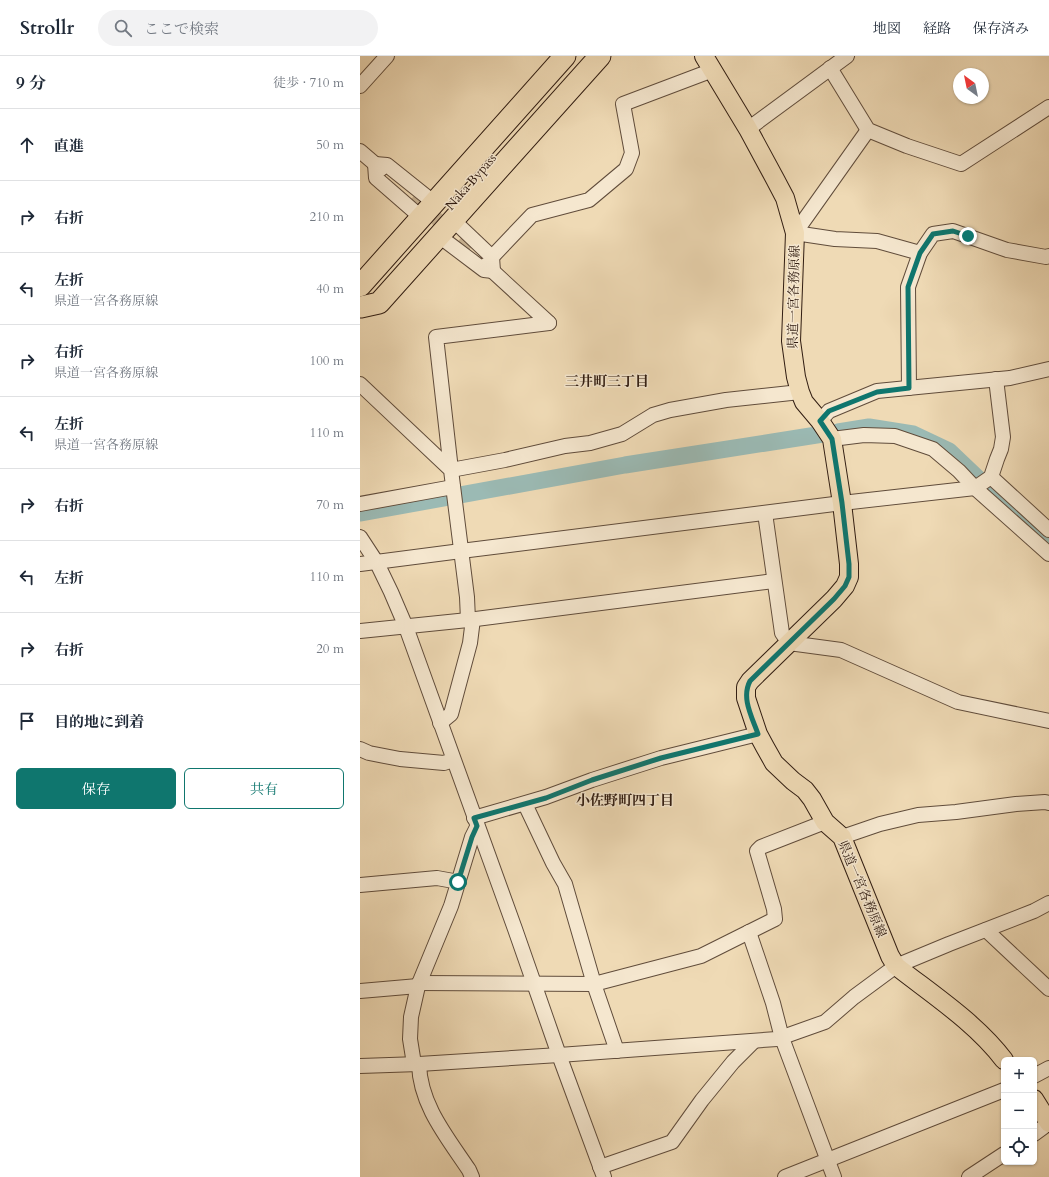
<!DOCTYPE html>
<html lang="ja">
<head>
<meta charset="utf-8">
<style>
  :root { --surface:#fff; --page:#f2f2f3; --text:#1f2937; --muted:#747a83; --line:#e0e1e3; --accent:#0f766e }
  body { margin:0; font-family:Cardo,"Noto Serif JP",serif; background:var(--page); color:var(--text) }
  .controls { position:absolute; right:12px; bottom:12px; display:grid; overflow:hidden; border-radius:6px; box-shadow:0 1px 3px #0004 }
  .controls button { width:36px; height:36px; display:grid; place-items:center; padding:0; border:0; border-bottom:1px solid var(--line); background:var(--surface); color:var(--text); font:20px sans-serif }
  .compass { position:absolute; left:593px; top:12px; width:36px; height:36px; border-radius:50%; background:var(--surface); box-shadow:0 1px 3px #0004; rotate:327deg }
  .stop { position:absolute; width:12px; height:12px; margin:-9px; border:3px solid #0f766e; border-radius:50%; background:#fff }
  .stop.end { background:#0f766e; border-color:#fff; box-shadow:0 1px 4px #0008 }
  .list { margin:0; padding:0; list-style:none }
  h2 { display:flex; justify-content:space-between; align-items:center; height:52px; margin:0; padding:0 16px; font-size:17px }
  h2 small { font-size:13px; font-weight:400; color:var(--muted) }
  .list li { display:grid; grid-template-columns:26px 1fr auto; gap:12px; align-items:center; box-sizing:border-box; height:72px; padding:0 16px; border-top:1px solid var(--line) }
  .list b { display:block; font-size:15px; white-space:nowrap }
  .list p { margin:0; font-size:13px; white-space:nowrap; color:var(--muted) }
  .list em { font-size:13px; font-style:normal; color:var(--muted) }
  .actions { display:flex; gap:8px; padding:12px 16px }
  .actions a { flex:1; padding:9px 0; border:1px solid var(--accent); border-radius:6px; text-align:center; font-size:14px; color:var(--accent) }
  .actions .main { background:var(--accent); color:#fff }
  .icon { flex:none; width:22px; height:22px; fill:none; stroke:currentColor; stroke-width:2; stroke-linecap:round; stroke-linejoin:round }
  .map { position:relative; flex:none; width:689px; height:1121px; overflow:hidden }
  header { display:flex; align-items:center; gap:24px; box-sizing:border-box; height:56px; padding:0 20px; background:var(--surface); border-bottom:1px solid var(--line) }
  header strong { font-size:19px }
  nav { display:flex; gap:22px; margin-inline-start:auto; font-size:14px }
  .search { width:280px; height:36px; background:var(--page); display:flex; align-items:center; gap:10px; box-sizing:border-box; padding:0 14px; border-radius:22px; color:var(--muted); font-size:15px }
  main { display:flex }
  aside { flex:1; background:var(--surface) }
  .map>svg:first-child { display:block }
</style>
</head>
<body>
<header>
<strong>Strollr</strong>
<div class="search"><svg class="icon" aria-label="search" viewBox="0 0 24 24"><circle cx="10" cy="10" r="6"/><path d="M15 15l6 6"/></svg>ここで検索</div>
<nav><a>地図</a><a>経路</a><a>保存済み</a></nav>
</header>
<main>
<aside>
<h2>9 分<small>徒歩 · 710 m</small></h2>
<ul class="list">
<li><svg class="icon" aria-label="ahead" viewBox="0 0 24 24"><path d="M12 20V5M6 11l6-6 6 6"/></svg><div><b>直進</b></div><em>50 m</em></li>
<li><svg class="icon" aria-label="right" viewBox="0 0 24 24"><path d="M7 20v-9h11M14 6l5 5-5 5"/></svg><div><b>右折</b></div><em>210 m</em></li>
<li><svg class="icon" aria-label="left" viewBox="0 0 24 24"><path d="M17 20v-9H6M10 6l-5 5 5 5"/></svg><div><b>左折</b><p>県道一宮各務原線</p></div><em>40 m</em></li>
<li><svg class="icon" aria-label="right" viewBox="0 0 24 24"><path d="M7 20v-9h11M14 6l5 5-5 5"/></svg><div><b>右折</b><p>県道一宮各務原線</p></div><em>100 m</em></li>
<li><svg class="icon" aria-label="left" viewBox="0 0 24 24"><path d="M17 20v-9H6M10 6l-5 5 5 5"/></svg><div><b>左折</b><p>県道一宮各務原線</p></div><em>110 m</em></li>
<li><svg class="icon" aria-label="right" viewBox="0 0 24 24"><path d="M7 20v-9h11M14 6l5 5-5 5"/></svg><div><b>右折</b></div><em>70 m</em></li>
<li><svg class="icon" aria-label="left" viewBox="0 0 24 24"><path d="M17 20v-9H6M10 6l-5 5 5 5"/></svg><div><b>左折</b></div><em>110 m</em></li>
<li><svg class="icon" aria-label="right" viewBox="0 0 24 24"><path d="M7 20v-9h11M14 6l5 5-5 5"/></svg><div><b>右折</b></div><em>20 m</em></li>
<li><svg class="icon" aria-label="arrive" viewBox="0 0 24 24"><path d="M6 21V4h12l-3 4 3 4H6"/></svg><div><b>目的地に到着</b></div></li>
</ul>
<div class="actions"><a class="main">保存</a><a>共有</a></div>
</aside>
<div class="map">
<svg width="689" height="1121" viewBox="0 0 689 1121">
  <rect width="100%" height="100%" fill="#efdab5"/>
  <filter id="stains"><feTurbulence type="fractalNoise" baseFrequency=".005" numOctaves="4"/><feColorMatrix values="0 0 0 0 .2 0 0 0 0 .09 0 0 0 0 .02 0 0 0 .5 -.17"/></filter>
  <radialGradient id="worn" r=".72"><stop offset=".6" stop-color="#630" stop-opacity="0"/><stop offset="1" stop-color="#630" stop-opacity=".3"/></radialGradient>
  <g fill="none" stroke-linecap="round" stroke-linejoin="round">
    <g stroke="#9bbab4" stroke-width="17">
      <path d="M 478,376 L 509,371 L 553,378 L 589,395 L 652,455 L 689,486"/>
      <path d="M 1,457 L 265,409 L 463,378"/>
    </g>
    <path stroke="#c9b494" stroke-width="14" stroke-dasharray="14 7" stroke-linecap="butt" d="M 53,141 L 114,197"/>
    <defs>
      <g id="minor">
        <path d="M 470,12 L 508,74 L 547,90 L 601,108 L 689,51"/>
        <path d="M 0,30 L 27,0"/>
        <path d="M 388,73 L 487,0"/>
        <path d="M 508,74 L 435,177 L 475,183 L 517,185 L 560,197"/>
        <path d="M 0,95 L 21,113"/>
        <path d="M 55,156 L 16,122 L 15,108 L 27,109 L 67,141"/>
        <path d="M 79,180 L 124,214 L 133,215 L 132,201 L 93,164"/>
        <path d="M 132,201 L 172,159 L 229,144 L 266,113 L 272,97 L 263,48 L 353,14"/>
        <path d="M 126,209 L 189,267"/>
        <path d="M 189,267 L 76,281 L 91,414 L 145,404 L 205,390 L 230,387 L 262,378 L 293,359 L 310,354 L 366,344 L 440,336"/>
        <path d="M 0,328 L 91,414 L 107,541 L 108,564"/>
        <path d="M 549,332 L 548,231 L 560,197 L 573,178 L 593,175 L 647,194 L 686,201 L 689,200"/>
        <path d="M 460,365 L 469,355 L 517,335 L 650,322 L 689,313"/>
        <path d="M 472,383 L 504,379 L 535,380 L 573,393 L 599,415 L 615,432 L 689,498"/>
        <path d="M 631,421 L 689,474"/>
        <path d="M 0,448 L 93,431"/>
        <path d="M 405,457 L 422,577 L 429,587 L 481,594 L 598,646 L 689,665"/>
        <path d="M 0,481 L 17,507 L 31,536 L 46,571 L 155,873 L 199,999 L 244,1121"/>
        <path d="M 0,508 L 101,495 L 482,447 L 615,432 L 631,421 L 637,403 L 641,393 L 643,381 L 636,323"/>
        <path d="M 0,575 L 108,564 L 414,525"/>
        <path d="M 80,667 L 91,658 L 110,587 L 113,563"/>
        <path d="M 0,693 L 9,697 L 40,703 L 84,707 L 93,704"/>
        <path d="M 165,748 L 193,807 L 205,828 L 234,928 L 257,995"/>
        <path d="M 114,762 L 186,741 L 232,724 L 301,702 L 398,678"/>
        <path d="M 482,781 L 520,768 L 558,759 L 596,756 L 656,748 L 685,746 L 689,747"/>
        <path d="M 0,829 L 77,822 L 99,826"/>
        <path d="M 626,874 L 689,933"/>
        <path d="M 389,876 L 413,947 L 422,982 L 474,1121"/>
        <path d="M 59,927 L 234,928 L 341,900 L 415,863 L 414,853 L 397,795 L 401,791 L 465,766"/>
        <path d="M 0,935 L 58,930"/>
        <path d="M 54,1008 L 50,983 L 51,961 L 58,930 L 91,850 L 112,781 L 117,771"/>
        <path d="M 59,1008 C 60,1049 87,1081 109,1114 L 112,1121"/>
        <path d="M 0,1010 L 59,1008 L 199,999 L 417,983 L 465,966 L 494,941 L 536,910 L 589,888 L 674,855 L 689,847"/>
        <path d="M 674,1020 L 689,1012"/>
        <path d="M 674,1078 L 689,1067"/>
        <path d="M 240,1111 L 312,1086 L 342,1044 L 373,1006 L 394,985"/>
        <path d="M 425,1121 L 644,1034"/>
        <path d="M 609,1121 L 644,1098"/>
      </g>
      <g id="major">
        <path d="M 344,0 L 388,73 L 415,123 L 425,142 L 435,177 L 431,285 L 436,321 L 440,336 L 444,346 L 460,365 L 472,383 L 482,447 L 489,508 L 489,521 L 485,530 L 474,543 L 390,625 L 386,631 L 386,642 L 398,678 L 405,691 L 414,707 L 433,725 L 445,734 L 452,743 L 465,766 L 482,781 L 530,900 L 536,910 C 573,939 616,967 644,1004"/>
        <path d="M 674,1043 L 689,1067"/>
      </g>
      <g id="highway">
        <path d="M 0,230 L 205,0"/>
        <path d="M 1,251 L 19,247 L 240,0"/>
      </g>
    </defs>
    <use href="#minor" stroke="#604c3b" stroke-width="16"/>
    <use href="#major" stroke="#311d12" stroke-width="20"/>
    <use href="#highway" stroke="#311d12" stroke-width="23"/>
    <use href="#minor" stroke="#f5e7cf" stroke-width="14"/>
    <use href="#major" stroke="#efdab5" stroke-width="18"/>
    <use href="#highway" stroke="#efdab5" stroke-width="21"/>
  </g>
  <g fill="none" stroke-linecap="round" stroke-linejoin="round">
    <path stroke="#0f766e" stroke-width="5" d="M 98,826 L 112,781 L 117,770 L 114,762 L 186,742 L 232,724 L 301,702 L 398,678 C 392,661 381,642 390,625 L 474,543 L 485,530 L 489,521 L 489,508 L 482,447 L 472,383 L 460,365 L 469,355 L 517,336 L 549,332 L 548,231 L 560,197 L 573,178 L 593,175 L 608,180"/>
  </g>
  <g text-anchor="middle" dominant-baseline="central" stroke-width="3" stroke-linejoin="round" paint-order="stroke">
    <g font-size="13" fill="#311d12" stroke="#f5e7cf">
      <text transform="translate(111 126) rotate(-49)">Naka Bypass</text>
      <text transform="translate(434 241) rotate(-89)">県道一宮各務原線</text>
      <text transform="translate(502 833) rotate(67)">県道一宮各務原線</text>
    </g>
    <g font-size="14" font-weight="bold" fill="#311d12" stroke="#f5e7cf">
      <text x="247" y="325">三井町三丁目</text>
      <text x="265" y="744">小佐野町四丁目</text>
    </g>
  </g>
  <rect width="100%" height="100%" filter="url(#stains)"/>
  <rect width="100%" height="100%" fill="url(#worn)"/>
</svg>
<div class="controls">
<button>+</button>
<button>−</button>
<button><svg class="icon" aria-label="locate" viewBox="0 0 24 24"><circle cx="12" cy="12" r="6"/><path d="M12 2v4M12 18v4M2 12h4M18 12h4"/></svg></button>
</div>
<svg class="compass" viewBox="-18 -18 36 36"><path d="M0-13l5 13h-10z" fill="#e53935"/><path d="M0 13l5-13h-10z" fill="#747a83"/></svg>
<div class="stop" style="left:98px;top:826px"></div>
<div class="stop end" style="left:608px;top:180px"></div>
</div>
</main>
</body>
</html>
